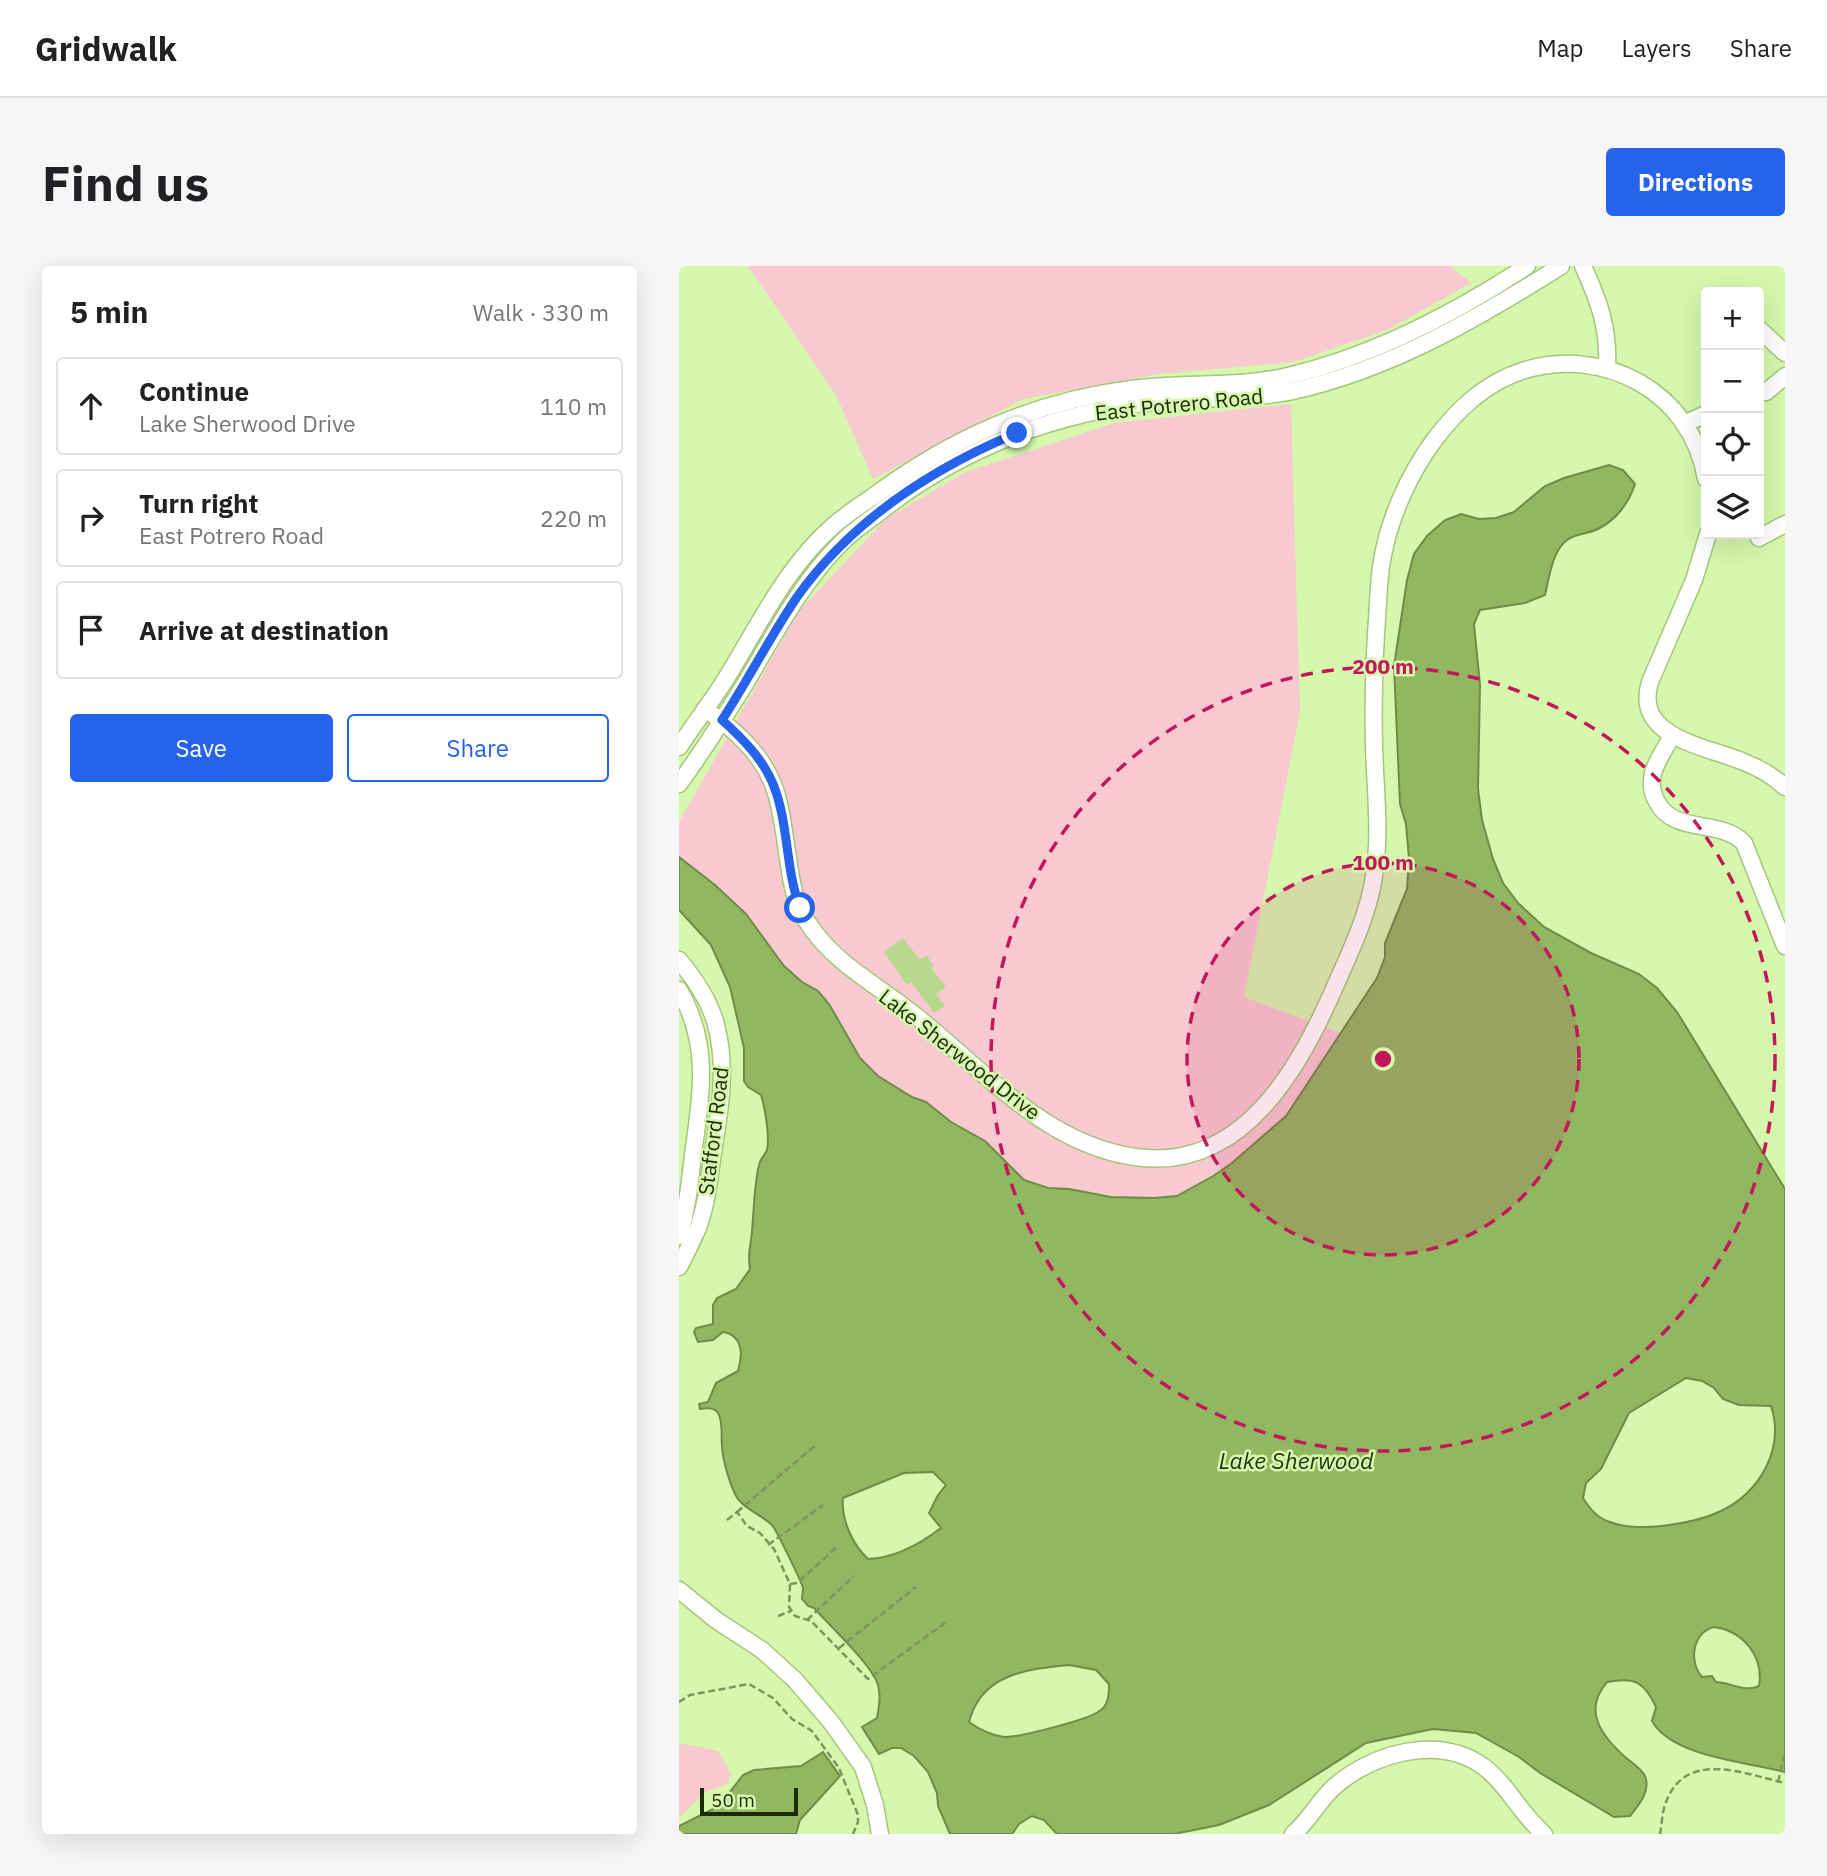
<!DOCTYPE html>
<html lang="en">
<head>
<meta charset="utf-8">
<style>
  :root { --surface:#fff; --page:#f6f6f6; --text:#202124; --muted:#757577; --line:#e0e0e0; --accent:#2563eb }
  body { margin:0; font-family:"IBM Plex Sans",sans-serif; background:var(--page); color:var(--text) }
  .controls { position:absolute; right:21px; top:21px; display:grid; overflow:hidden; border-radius:7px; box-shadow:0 7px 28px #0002 }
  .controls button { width:63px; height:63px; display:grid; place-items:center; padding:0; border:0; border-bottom:2px solid var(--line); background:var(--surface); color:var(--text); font:35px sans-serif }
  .scale { position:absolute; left:21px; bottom:18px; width:98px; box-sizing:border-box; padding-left:7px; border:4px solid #1c290a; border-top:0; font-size:19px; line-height:24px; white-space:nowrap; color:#1c290a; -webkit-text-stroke:5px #d5f8ac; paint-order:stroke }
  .stop { position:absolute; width:21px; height:21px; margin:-16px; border:5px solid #2563eb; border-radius:50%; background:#fff }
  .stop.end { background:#2563eb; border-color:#fff; box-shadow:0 2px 7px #0008 }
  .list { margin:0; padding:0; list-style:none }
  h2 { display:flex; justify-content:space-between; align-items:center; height:91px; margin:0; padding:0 28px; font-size:30px }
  h2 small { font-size:23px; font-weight:400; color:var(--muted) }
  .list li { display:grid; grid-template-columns:46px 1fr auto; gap:21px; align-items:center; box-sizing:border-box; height:98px; margin:0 14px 14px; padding:0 14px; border:2px solid var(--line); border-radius:7px }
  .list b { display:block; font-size:26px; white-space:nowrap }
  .list p { margin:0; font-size:23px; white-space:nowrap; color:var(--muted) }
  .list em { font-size:23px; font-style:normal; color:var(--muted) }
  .actions { display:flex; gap:14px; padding:21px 28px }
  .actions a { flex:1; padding:16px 0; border:2px solid var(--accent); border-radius:7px; text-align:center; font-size:24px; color:var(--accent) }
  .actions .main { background:var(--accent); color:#fff }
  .icon { flex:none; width:38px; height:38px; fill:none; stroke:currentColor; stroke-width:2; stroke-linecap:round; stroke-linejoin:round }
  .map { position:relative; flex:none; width:1106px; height:1568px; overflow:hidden; border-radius:7px }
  header { display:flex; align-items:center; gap:42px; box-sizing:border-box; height:98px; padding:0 35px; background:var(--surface); border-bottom:2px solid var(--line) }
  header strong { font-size:33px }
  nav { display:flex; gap:38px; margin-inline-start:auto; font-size:24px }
  .intro { display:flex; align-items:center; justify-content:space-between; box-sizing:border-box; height:168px; padding:0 42px }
  h1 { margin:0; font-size:49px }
  .button { padding:18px 32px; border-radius:7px; background:var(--accent); color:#fff; font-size:24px; font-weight:700 }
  main { display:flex; gap:42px; padding:0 42px }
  aside { flex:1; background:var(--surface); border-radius:7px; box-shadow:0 7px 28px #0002 }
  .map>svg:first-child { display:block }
</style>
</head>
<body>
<header>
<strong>Gridwalk</strong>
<nav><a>Map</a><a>Layers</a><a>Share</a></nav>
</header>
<div class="intro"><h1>Find us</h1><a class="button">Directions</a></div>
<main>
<aside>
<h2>5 min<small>Walk · 330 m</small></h2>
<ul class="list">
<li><svg class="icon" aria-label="ahead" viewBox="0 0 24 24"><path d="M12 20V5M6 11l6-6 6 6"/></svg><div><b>Continue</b><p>Lake Sherwood Drive</p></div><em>110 m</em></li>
<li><svg class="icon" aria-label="right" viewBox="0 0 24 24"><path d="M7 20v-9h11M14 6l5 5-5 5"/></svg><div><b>Turn right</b><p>East Potrero Road</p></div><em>220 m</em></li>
<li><svg class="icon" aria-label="arrive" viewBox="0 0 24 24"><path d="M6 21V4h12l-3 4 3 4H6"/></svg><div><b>Arrive at destination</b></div></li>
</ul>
<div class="actions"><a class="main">Save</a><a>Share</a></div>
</aside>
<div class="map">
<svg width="1106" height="1568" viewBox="0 0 1106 1568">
  <rect width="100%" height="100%" fill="#d5f8ac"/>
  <g fill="#f8c9d0">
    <path d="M 69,0 L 771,0 L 792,17 L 708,64 L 615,96 L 480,108 L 344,133 L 194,213 L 157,129 Z"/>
    <path d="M 612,138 L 621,446 L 565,731 L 662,767 L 607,850 L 553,897 L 497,930 L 453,932 L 390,923 L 369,922 L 345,914 L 306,875 L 272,856 L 247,836 L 233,831 L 199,810 L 181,792 L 150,738 L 139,725 L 123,716 L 105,700 L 90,678 L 36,619 L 0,591 L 0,556 L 119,346 L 207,253 L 284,207 L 435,157 Z"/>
    <path d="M 5,1478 L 39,1485 L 52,1508 L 48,1518 L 25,1527 L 0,1552 L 0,1479 Z"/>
  </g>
  <g fill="#91b760" stroke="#6e8c46" stroke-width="2" fill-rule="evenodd">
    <path d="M 930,199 L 944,204 L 956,218 C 950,237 937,254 919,263 C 909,268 897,267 888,274 C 873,285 870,313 866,329 L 846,337 L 801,344 L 795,358 L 801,419 L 799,523 L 803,554 L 814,593 L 824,617 L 839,637 L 865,661 L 912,687 L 960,708 L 978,722 L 998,746 L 1106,923 L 1106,1506 C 1069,1496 993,1491 973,1455 L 977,1441 C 965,1415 955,1411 928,1416 C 903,1445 923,1470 946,1491 C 952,1496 963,1503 966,1510 C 972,1525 960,1539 951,1550 L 935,1551 L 861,1507 L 840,1491 L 797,1467 L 754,1463 L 687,1477 L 590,1539 L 540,1559 L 495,1568 L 378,1568 L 365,1554 L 353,1550 L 340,1558 L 333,1568 L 271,1568 L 259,1540 L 258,1527 L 249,1506 L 235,1490 L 222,1482 L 213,1482 L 200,1488 L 183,1461 L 198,1452 C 200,1441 202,1430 199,1419 C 194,1400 150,1359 135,1342 L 129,1340 L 123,1333 C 123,1329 124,1326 124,1322 C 123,1317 97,1263 93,1259 C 84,1250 61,1241 56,1228 C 50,1215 44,1195 43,1181 C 42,1171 44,1158 40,1149 C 37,1141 28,1142 21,1143 L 20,1138 L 29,1136 L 37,1117 L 59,1105 C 64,1089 64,1069 44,1066 L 34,1074 L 19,1076 L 15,1066 L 17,1062 L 34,1058 L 34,1039 L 38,1032 L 57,1023 L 71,1003 C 68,986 72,980 73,965 C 75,943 75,920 80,899 C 81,893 86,889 88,884 C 91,872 86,841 82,829 L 69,821 L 65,815 L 65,782 L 51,721 L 32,679 L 0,644 L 0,591 L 36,619 L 67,648 L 105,700 L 123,716 L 139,725 L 150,738 L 181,792 L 199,810 L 233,831 L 247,836 L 272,856 L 306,875 L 345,914 L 369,922 L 390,923 L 432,931 L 475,932 L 498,930 L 534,910 L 553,897 L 607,850 L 698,712 L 706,691 L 706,677 L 728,623 L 730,593 L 727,558 L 721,538 L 715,400 L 728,314 L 735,288 L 748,270 L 766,254 L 782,248 L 800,253 L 817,252 L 835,246 L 866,220 L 885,212 ZM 1007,1112 L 1023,1115 L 1035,1122 L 1044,1133 L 1060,1139 L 1092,1140 C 1106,1183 1081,1226 1042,1245 C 1015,1258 958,1267 931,1256 C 918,1252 911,1243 904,1232 L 907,1217 L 922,1203 L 950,1147 ZM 254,1206 L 267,1219 L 259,1229 L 250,1247 L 262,1262 C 241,1278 215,1292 189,1293 C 173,1278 162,1253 164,1232 L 225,1207 ZM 1035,1361 C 1064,1365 1085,1390 1080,1420 C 1066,1427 1051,1416 1037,1416 L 1033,1410 L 1023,1411 C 1009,1395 1014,1366 1035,1361 ZM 390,1399 L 417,1404 L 430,1418 C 430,1428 430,1440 419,1446 C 407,1454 338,1472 325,1471 C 311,1469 301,1464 290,1456 C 302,1408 348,1403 390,1399 Z"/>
    <path d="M 144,1486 L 161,1510 L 121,1554 L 117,1568 L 0,1568 L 0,1560 L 40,1540 L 64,1509 L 75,1504 L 122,1500 Z"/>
  </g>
  <path fill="#b7d98e" d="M 224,672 L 240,693 L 248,690 L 255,700 L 252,702 L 267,721 L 257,728 L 266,740 L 255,747 L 232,716 L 228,719 L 205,686 Z"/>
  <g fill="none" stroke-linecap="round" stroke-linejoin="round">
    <defs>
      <g id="minor">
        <path d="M 904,0 C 920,35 930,62 928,101"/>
        <path d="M 1080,63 L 1106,87"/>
        <path d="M 1087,126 L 1106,110"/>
        <path d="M 1005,158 L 1027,148"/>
        <path d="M 1029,268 L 1015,314 L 971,416 C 954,472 1027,480 1065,496 C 1080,502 1094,510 1106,521"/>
        <path d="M 1080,272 L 1106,258"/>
        <path d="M 26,443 C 54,462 82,487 94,518 C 103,541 105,568 109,592 C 112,613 115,636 127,654 C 153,696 195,717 232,746 C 301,800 364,878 456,891 C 565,907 622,799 658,716 C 673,682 690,646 695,610 C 702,567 696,522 695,479 C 694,442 695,404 697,367 C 699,345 699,323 702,301 C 708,257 729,209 756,173 C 779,143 806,117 843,105 C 925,79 1013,126 1027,213"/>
        <path d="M 993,470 C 981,492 964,511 978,536 C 995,569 1041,552 1065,577 L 1106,680"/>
        <path d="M 0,481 C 16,457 33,435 48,411 C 80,359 107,301 154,260 C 165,250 179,241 192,232 C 271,173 353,136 452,123 C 504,116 558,122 609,110 C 694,90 775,48 848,0"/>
        <path d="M 0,518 C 23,486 45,452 66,418 C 95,369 122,317 163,276 C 173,266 186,257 197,249 C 280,182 379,145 484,135 C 528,131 571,134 614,125 C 712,103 798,53 882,0"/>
        <path d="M 0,694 C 16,713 31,735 37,759 C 49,803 40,849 33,893 C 30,916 27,940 19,962 C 13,975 7,988 0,1001"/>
        <path d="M 0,724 C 32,779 22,829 14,889 C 11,916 8,944 0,970"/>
        <path d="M 0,1324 L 37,1354 L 83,1384 L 116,1414 L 152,1456 L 184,1501 L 196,1539 L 201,1568"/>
        <path d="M 614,1568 C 630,1555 640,1534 656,1520 C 694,1487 761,1468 805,1501 C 829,1519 842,1549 865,1568"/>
      </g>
    </defs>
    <use href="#minor" stroke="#a4c67b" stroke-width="19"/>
    <g stroke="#7c945e" stroke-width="2.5" stroke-dasharray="7 3.5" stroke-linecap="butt">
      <path d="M 58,1246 L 138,1178"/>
      <path d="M 48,1254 L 58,1246 L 68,1260 L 81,1267 L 95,1283 L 111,1318 L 110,1341 L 116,1350 L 132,1355 L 189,1413 L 266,1357"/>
      <path d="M 89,1279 L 144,1239"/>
      <path d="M 111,1318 L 118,1317 L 157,1282"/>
      <path d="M 99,1350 L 112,1345"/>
      <path d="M 128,1354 L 175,1310"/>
      <path d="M 160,1382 L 237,1321"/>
      <path d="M 0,1436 L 11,1429 L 70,1418 L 94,1432 L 113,1453 L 133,1465 L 160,1502 L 179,1549 L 179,1556 L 174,1568"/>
      <path d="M 1099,1516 L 1106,1487"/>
      <path d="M 981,1568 C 983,1558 983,1545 987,1536 C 1007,1483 1066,1508 1106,1517"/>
    </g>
    <use href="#minor" stroke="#fff" stroke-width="16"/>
  </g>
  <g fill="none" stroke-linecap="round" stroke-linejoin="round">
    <path stroke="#2563eb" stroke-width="9" d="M 121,642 C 106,602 110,557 94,518 C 84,493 63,472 43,454 C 69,414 91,371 118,331 C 173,254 252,203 338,167"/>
  </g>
  <circle cx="704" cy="793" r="196" fill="#c2185b" fill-opacity=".12"/>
  <g fill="none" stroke="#c2185b" stroke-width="3.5" stroke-dasharray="12 9">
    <circle cx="704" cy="793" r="196"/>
    <circle cx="704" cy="793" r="392"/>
  </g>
  <g text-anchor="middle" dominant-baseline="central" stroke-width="5" stroke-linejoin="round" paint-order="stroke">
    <g font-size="21" fill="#1c290a" stroke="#d5f8ac">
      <text transform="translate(500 138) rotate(-6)">East Potrero Road</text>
      <text transform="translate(281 788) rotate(38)">Lake Sherwood Drive</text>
      <text transform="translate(34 865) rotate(-83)">Stafford Road</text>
    </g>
    <g font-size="23" font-style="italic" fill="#253510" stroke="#d5f8ac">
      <text x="617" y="1194">Lake Sherwood</text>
    </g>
  </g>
  <circle cx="704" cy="793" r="10" fill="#c2185b" stroke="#d5f8ac" stroke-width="3.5"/>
  <g font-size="21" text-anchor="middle" font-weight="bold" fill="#c2185b" stroke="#d5f8ac" stroke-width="5" stroke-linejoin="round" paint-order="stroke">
    <text x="704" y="408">200 m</text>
    <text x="704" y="604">100 m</text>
  </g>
</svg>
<div class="controls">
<button>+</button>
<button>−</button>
<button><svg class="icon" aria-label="locate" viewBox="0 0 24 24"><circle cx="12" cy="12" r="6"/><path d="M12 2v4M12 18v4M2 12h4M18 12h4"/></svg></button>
<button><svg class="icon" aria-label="layers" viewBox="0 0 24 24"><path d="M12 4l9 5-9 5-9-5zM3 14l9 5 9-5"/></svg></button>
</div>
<div class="scale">50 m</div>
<div class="stop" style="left:121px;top:642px"></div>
<div class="stop end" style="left:338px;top:167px"></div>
</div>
</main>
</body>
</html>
